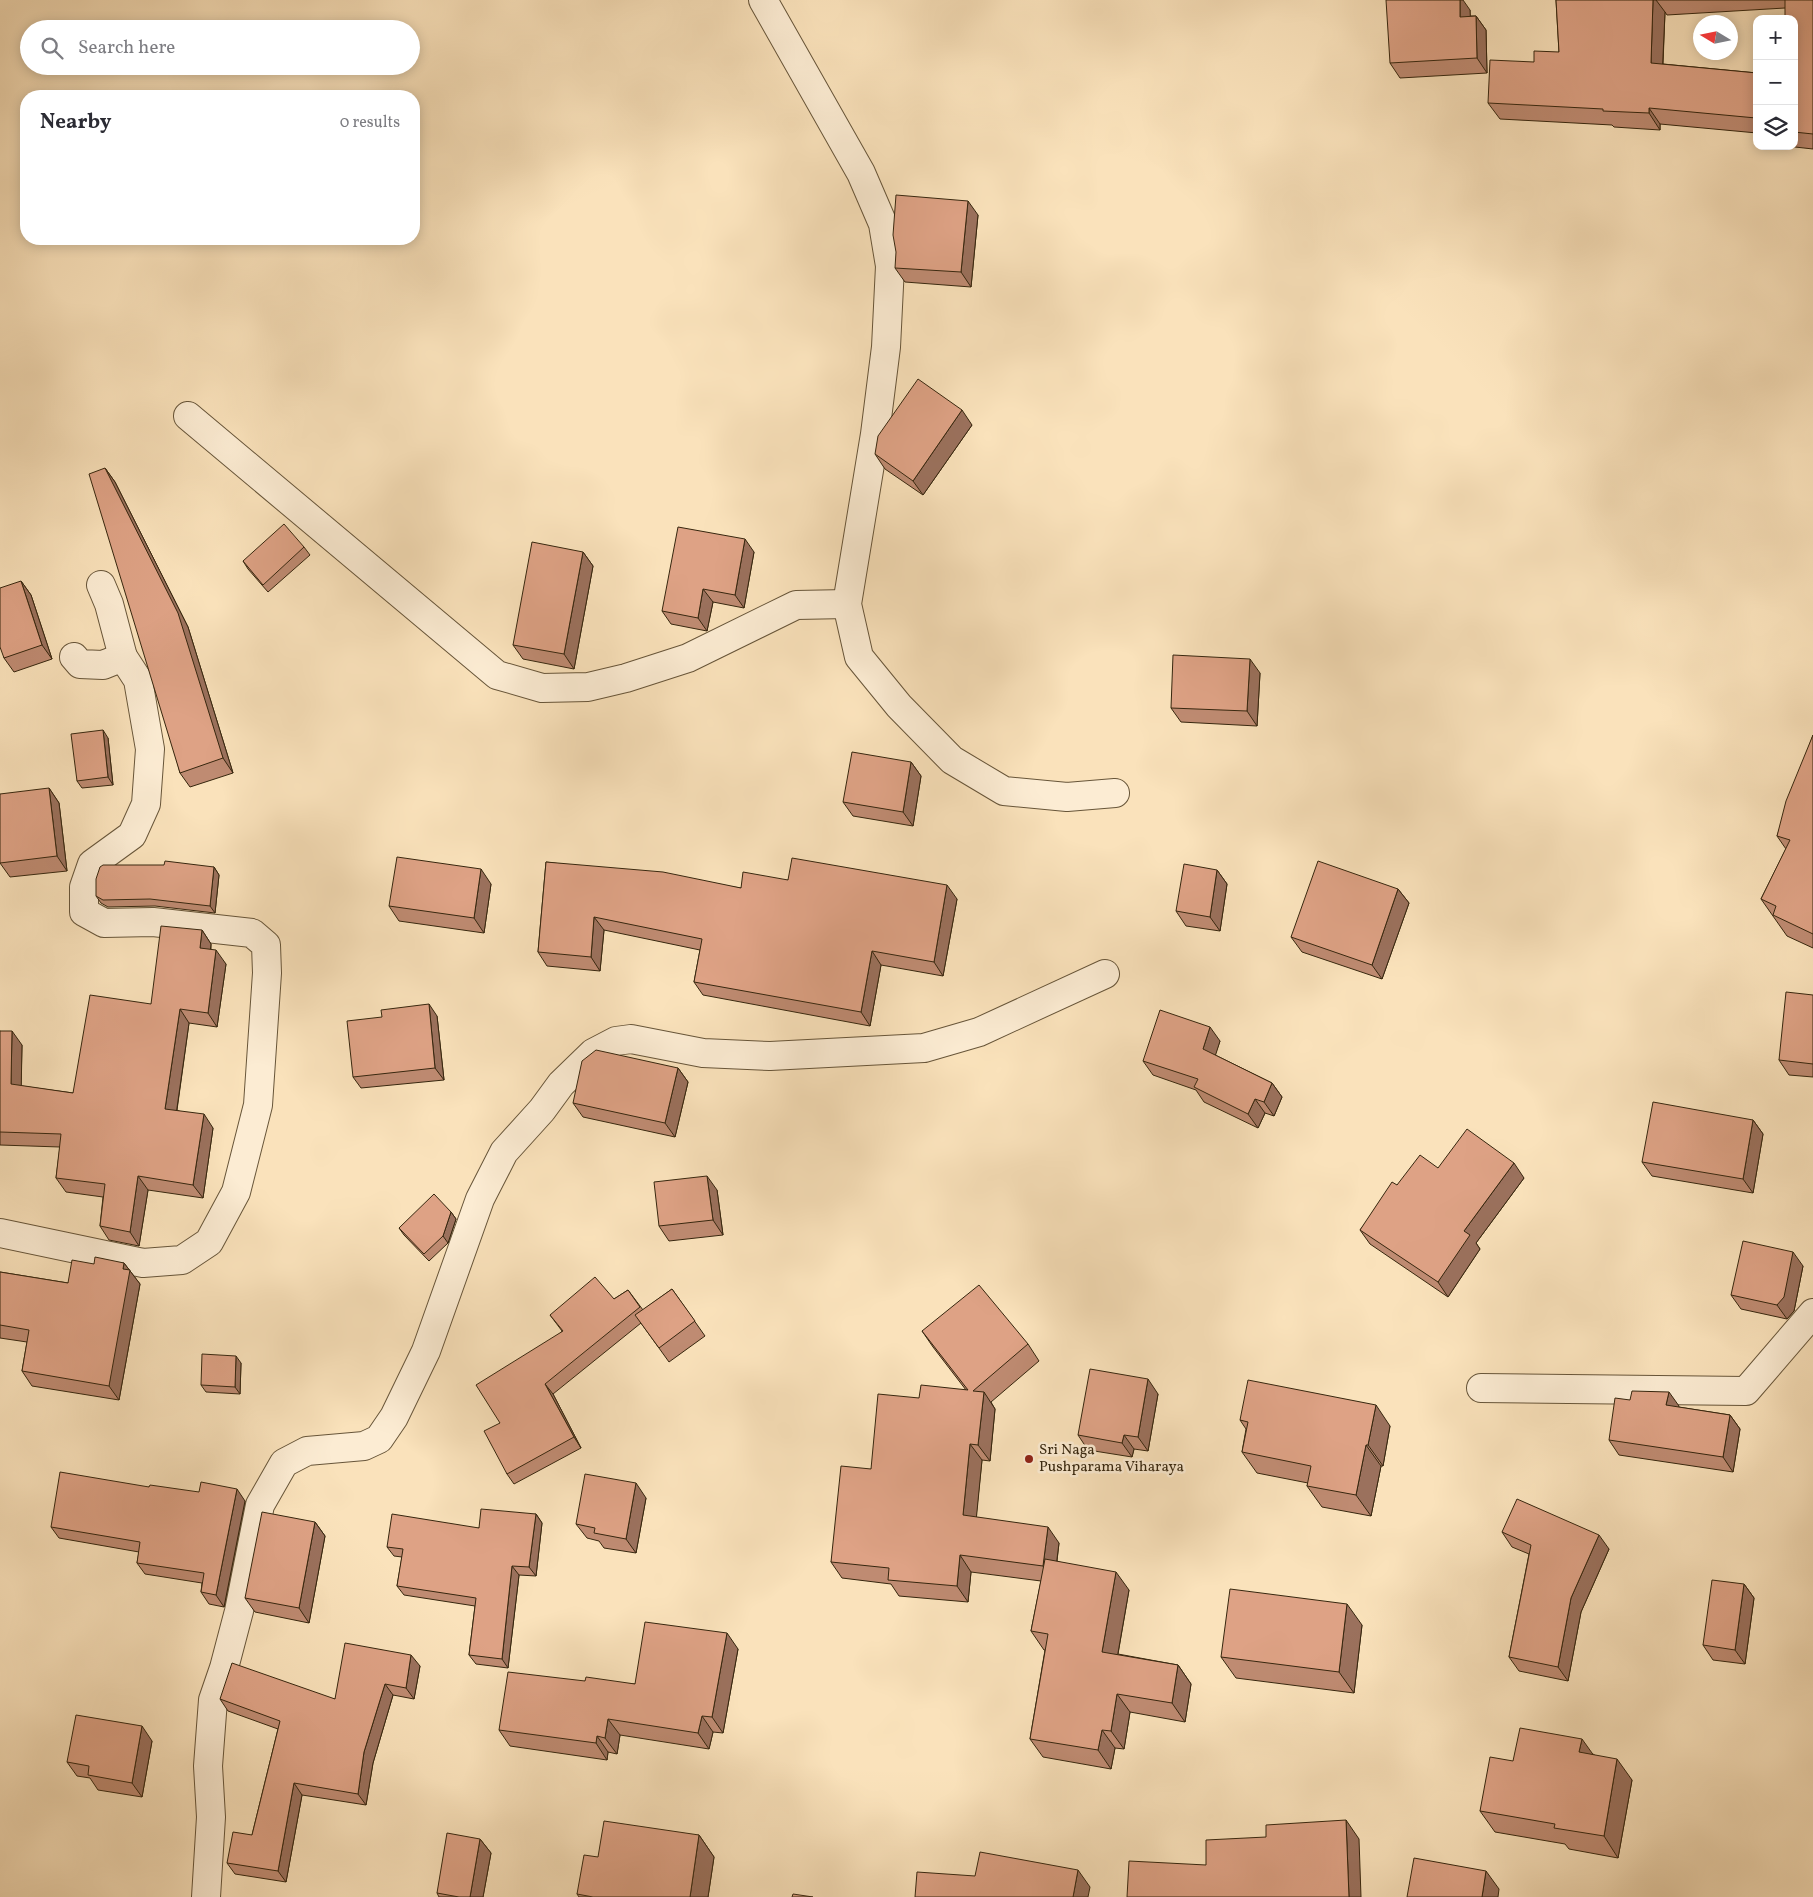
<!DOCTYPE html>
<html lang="en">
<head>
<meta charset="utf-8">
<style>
  :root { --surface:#fff; --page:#f2f2f3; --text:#2b2b33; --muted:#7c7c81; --line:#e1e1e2 }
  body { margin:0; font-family:Vollkorn,serif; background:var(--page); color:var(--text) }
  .controls { position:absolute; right:15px; top:15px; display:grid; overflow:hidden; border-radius:10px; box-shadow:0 2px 12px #0003 }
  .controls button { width:45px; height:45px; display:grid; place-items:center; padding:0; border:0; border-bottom:1px solid var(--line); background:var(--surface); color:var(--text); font:25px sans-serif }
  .compass { position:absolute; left:1693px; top:15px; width:45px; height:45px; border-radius:50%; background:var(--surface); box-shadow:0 2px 12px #0003; rotate:280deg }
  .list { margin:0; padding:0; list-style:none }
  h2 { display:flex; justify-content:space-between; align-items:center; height:65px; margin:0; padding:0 20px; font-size:21px }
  h2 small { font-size:16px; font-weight:400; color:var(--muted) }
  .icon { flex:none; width:28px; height:28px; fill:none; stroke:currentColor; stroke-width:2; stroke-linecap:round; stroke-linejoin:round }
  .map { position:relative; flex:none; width:1813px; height:1897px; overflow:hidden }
  .search { position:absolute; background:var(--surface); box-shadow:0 2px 12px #0003; left:20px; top:20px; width:400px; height:55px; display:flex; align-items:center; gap:12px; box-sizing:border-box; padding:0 18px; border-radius:28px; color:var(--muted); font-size:19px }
  .panel { position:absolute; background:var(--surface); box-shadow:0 2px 12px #0003; left:20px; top:90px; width:400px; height:155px; border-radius:20px }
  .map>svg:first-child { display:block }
</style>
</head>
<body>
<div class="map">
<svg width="1813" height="1897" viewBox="0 0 1813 1897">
  <rect width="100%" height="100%" fill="#fae2bb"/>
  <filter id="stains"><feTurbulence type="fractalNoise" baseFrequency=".004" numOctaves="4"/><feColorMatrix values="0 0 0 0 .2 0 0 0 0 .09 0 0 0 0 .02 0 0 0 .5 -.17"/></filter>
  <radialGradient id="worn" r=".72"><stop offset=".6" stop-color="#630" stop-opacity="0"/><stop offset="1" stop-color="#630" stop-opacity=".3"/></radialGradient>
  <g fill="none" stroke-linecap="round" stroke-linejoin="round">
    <defs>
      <g id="minor">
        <path d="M 763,0 L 861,173 L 883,224 L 890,266 L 886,347 L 875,434 L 847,604 L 859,657 L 899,706 L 952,760 L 1004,791 L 1067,797 L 1115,793"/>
        <path d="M 188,416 L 497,675 L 542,688 L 588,687 L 626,678 L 688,658 L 796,605 L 847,604"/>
        <path d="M 101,585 L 109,604 L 123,657"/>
        <path d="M 0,1233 L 143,1263 L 182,1260 L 209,1242 L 236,1192 L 258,1105 L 267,973 L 266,945 L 252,933 L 153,922 L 104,923 L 84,912 L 84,887 L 92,864 L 132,835 L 146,804 L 150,749 L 138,680 L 123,657 L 103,665 L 80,664 L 74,657"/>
        <path d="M 1481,1388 L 1746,1391 L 1813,1313"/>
        <path d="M 206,1897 L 211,1817 L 208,1766 L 213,1700 L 224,1668 L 239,1611 L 260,1505 L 284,1463 L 307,1451 L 364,1446 L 379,1439 L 394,1417 L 426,1351 L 480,1199 L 504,1152 L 542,1110 L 561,1084 L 593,1053 L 616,1041 L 631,1039 L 703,1053 L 770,1056 L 924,1048 L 979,1032 L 1105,974"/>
      </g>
    </defs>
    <use href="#minor" stroke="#675539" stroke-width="30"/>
    <use href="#minor" stroke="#fcecd3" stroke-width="28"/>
  </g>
  <g fill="#bf8b72" stroke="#36260e">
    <path d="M 1556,0 L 1813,0 L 1813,149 L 1786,146 L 1794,146 L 1794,19 L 1785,8 L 1667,15 L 1665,12 L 1663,64 L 1757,73 L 1757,133 L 1660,124 L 1660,130 L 1614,127 L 1612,125 L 1500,119 L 1488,103 L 1534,62 L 1559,52 Z"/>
    <path d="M 1470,10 L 1470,16 L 1476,16 L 1486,30 L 1487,73 L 1400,78 L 1390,63 Z"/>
    <path d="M 978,215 L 971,287 L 905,282 L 895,268 Z"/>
    <path d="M 972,425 L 923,495 L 885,469 L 875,454 Z"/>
    <path d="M 105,468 L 115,482 L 188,627 L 233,773 L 190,787 L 180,773 Z"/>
    <path d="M 304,547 L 310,555 L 268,592 L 248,569 L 243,561 Z"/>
    <path d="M 583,552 L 593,566 L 574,669 L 523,659 L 513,645 Z"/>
    <path d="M 754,552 L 744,608 L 713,602 L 707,631 L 671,624 L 662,611 Z"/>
    <path d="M 21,581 L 31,595 L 52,659 L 14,672 L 4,658 Z"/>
    <path d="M 1260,673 L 1257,726 L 1181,722 L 1171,708 Z"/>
    <path d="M 1813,735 L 1813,948 L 1787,936 L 1761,899 L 1786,849 L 1777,836 Z"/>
    <path d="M 108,738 L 113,785 L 82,788 L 77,781 Z"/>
    <path d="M 911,762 L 921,776 L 913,826 L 853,816 L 843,802 Z"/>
    <path d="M 49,788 L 59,803 L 67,871 L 10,877 L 0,863 Z"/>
    <path d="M 546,862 L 741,888 L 788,880 L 957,899 L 943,976 L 881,965 L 870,1026 L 703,995 L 694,982 L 700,950 L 604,930 L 600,971 L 547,966 L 538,952 Z"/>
    <path d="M 214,867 L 219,875 L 215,913 L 155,906 L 108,907 L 101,903 L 96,896 Z"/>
    <path d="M 1217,870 L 1227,884 L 1220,931 L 1186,926 L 1176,911 Z"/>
    <path d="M 491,884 L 484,933 L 399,921 L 389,906 Z"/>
    <path d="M 1398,889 L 1409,903 L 1382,979 L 1302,952 L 1291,937 Z"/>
    <path d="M 202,930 L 211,944 L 211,949 L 226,964 L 217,1027 L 189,1023 L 177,1110 L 213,1128 L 203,1198 L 148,1190 L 139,1246 L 109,1240 L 100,1226 L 103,1197 L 66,1192 L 56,1178 L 60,1147 L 0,1145 L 0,1031 L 22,1045 L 21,1086 L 73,1093 L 151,1004 Z"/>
    <path d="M 1813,995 L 1813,1077 L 1789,1075 L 1779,1060 Z"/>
    <path d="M 437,1016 L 444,1080 L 361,1088 L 353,1077 Z"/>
    <path d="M 1220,1041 L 1215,1055 L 1272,1083 L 1282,1097 L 1274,1116 L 1265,1113 L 1258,1128 L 1204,1102 L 1196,1090 L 1153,1075 L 1143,1061 Z"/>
    <path d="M 678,1068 L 688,1082 L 675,1137 L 583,1117 L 573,1103 Z"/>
    <path d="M 1753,1120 L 1763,1134 L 1753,1193 L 1652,1176 L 1642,1162 Z"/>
    <path d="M 1438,1168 L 1524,1178 L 1476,1243 L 1480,1249 L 1448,1297 L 1370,1244 L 1360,1230 L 1397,1185 Z"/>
    <path d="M 717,1190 L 723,1235 L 669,1241 L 659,1226 Z"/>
    <path d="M 451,1212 L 456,1219 L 448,1243 L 429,1261 L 404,1235 L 399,1228 Z"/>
    <path d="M 124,1263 L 140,1284 L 119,1400 L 32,1386 L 22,1371 L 27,1342 L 0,1338 L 0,1272 L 68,1283 L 94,1264 Z"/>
    <path d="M 1803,1266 L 1794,1311 L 1787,1319 L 1741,1309 L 1731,1295 Z"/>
    <path d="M 672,1289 L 705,1336 L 669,1362 L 641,1323 L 553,1394 L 581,1448 L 514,1484 L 507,1474 L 500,1423 L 562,1331 L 550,1315 L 614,1299 L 628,1290 L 643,1310 Z"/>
    <path d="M 922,1331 L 1028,1344 L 1039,1361 L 991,1402 L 995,1409 L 990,1461 L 982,1460 L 976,1517 L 1059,1543 L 1057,1561 L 1129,1590 L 1118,1654 L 1178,1665 L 1191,1684 L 1185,1722 L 1130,1712 L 1124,1749 L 1115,1748 L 1111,1769 L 1043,1757 L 1030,1739 L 1045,1650 L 1044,1650 L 1031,1631 L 1041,1581 L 971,1572 L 968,1602 L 899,1596 L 891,1584 L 842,1578 L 831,1562 L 871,1469 L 919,1398 L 966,1390 L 933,1347 Z"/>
    <path d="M 241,1363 L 240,1394 L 206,1392 L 201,1385 Z"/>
    <path d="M 1158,1394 L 1148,1451 L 1134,1449 L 1132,1457 L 1088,1450 L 1078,1435 Z"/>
    <path d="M 1679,1406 L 1678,1407 L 1730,1415 L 1740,1429 L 1733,1472 L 1619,1455 L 1609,1440 Z"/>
    <path d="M 1240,1420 L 1390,1426 L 1383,1466 L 1381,1466 L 1371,1516 L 1322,1507 L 1307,1486 L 1308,1483 L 1257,1473 L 1242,1452 L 1246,1429 Z"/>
    <path d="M 149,1487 L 245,1501 L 224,1607 L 209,1604 L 201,1592 L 202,1583 L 145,1574 L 137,1563 L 139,1552 L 59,1538 L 51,1527 Z"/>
    <path d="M 646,1498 L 636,1553 L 604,1548 L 599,1541 L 587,1538 L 576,1524 Z"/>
    <path d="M 536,1514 L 542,1523 L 536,1576 L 519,1575 L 508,1668 L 476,1664 L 469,1655 L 475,1606 L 404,1595 L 397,1586 L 402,1557 L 394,1556 L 387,1547 L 479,1528 Z"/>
    <path d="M 315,1522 L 325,1536 L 309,1623 L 255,1612 L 245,1598 Z"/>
    <path d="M 1502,1532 L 1609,1549 L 1581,1612 L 1568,1681 L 1519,1671 L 1509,1657 L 1529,1554 L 1512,1547 Z"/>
    <path d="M 1744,1584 L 1754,1598 L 1745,1664 L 1713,1660 L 1703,1645 Z"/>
    <path d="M 1362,1625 L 1354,1693 L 1236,1678 L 1221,1657 Z"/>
    <path d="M 738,1649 L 723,1733 L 713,1732 L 709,1749 L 620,1735 L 617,1754 L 608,1752 L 607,1760 L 510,1746 L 499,1730 L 585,1681 L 635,1684 Z"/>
    <path d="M 420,1666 L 414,1699 L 393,1695 L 373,1763 L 366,1805 L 302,1795 L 286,1882 L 235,1874 L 227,1863 L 252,1835 L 278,1729 L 228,1711 L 220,1699 L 335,1699 Z"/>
    <path d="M 152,1741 L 142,1797 L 98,1790 L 90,1778 L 77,1776 L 67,1762 Z"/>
    <path d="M 1593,1754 L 1632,1780 L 1618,1858 L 1569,1849 L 1565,1844 L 1495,1832 L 1480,1811 L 1513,1761 Z"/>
    <path d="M 699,1835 L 714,1857 L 708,1897 L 579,1897 L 577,1894 L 598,1857 Z"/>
    <path d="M 480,1839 L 491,1853 L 483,1897 L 439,1897 L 437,1893 Z"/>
  </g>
  <g fill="#9b715d" stroke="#36260e">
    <path d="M 1460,0 L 1463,0 L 1470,10 L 1471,31 L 1460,17 Z"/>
    <path d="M 1653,0 L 1656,0 L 1665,12 L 1662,79 L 1651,63 Z"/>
    <path d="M 1476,16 L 1486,30 L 1487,73 L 1477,58 Z"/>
    <path d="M 1649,108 L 1660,124 L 1660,130 L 1649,113 Z"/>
    <path d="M 968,201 L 978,215 L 971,287 L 961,272 Z"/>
    <path d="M 962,410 L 972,425 L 923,495 L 913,481 Z"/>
    <path d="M 105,468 L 115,482 L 188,627 L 233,773 L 223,758 Z"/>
    <path d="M 745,539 L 754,552 L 744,608 L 735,595 Z"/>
    <path d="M 583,552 L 593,566 L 574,669 L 564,654 Z"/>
    <path d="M 21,581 L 31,595 L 52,659 L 42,645 Z"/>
    <path d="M 703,589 L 713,602 L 707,631 L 698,618 Z"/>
    <path d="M 1250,659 L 1260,673 L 1257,726 L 1247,711 Z"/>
    <path d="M 103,730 L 108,738 L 113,785 L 108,777 Z"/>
    <path d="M 911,762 L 921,776 L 913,826 L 903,812 Z"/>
    <path d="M 49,788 L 59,803 L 67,871 L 57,856 Z"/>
    <path d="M 214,867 L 219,875 L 215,913 L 210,906 Z"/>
    <path d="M 481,869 L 491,884 L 484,933 L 474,918 Z"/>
    <path d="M 1217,870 L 1227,884 L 1220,931 L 1210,917 Z"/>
    <path d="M 947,885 L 957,899 L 943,976 L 934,962 Z"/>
    <path d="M 1398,889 L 1409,903 L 1382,979 L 1372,965 Z"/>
    <path d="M 594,917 L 604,930 L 600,971 L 591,957 Z"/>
    <path d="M 202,930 L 211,944 L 209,962 L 200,948 Z"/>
    <path d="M 216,950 L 226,964 L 217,1027 L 208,1013 Z"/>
    <path d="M 872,951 L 881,965 L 870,1026 L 861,1012 Z"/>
    <path d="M 429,1004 L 437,1016 L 444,1080 L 435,1068 Z"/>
    <path d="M 180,1009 L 189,1023 L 175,1122 L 165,1109 Z"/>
    <path d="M 1210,1027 L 1220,1041 L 1213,1063 L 1203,1049 Z"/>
    <path d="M 12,1031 L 22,1045 L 21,1098 L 11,1084 Z"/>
    <path d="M 678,1068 L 688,1082 L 675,1137 L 665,1123 Z"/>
    <path d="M 1272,1083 L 1282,1097 L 1274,1116 L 1264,1102 Z"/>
    <path d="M 1255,1099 L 1265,1113 L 1258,1128 L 1248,1114 Z"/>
    <path d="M 204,1114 L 213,1128 L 203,1198 L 193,1185 Z"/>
    <path d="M 1753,1120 L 1763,1134 L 1753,1193 L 1743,1179 Z"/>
    <path d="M 1514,1163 L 1524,1178 L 1476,1243 L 1480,1249 L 1448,1297 L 1438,1282 L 1464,1231 Z"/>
    <path d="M 138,1176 L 148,1190 L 139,1246 L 130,1232 Z"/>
    <path d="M 707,1176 L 717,1190 L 723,1235 L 713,1220 Z"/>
    <path d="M 451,1212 L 456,1219 L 448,1243 L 443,1236 Z"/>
    <path d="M 1793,1252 L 1803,1266 L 1794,1311 L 1787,1319 L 1777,1305 Z"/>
    <path d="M 124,1263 L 140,1284 L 119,1400 L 109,1386 Z"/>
    <path d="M 236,1356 L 241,1363 L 240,1394 L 235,1387 Z"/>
    <path d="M 1148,1379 L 1158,1394 L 1148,1451 L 1138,1437 Z"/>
    <path d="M 545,1384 L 553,1394 L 581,1448 L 574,1437 Z"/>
    <path d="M 984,1392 L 995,1409 L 990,1461 L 978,1445 Z"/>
    <path d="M 1669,1392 L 1679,1406 L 1676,1419 L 1666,1405 Z"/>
    <path d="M 1376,1405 L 1390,1426 L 1383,1466 L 1368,1445 Z"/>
    <path d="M 1730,1415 L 1740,1429 L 1733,1472 L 1723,1457 Z"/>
    <path d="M 1124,1435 L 1134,1449 L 1132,1457 L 1122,1443 Z"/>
    <path d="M 970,1444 L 982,1460 L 975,1532 L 963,1515 Z"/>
    <path d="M 1366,1445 L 1381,1466 L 1371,1516 L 1356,1495 Z"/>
    <path d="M 636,1483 L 646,1498 L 636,1553 L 626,1539 Z"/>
    <path d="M 237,1489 L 245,1501 L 224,1607 L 216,1595 Z"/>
    <path d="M 536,1514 L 542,1523 L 536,1576 L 529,1567 Z"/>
    <path d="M 315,1522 L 325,1536 L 309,1623 L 299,1608 Z"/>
    <path d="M 1048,1527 L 1059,1543 L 1054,1583 L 1043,1566 Z"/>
    <path d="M 1599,1535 L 1609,1549 L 1581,1612 L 1568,1681 L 1558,1667 L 1571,1598 Z"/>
    <path d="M 960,1555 L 971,1572 L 968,1602 L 957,1586 Z"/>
    <path d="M 512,1566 L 519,1575 L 508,1668 L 502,1659 Z"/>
    <path d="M 1116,1572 L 1129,1590 L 1115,1670 L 1102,1652 Z"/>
    <path d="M 1744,1584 L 1754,1598 L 1745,1664 L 1735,1650 Z"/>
    <path d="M 1347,1604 L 1362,1625 L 1354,1693 L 1339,1672 Z"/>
    <path d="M 727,1633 L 738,1649 L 723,1733 L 712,1717 Z"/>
    <path d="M 411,1655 L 420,1666 L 414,1699 L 406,1688 Z"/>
    <path d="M 1178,1665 L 1191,1684 L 1185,1722 L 1172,1703 Z"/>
    <path d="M 385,1684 L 393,1695 L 373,1763 L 366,1805 L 358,1794 L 364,1752 Z"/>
    <path d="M 1117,1694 L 1130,1712 L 1124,1749 L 1111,1731 Z"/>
    <path d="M 702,1716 L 713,1732 L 709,1749 L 698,1733 Z"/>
    <path d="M 608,1719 L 620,1735 L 617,1754 L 605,1738 Z"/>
    <path d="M 142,1726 L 152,1741 L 142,1797 L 132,1783 Z"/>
    <path d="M 1102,1730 L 1115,1748 L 1111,1769 L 1098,1750 Z"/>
    <path d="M 597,1736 L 608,1752 L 607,1760 L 596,1743 Z"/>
    <path d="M 1582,1739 L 1597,1760 L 1579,1752 Z"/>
    <path d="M 1617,1759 L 1632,1780 L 1618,1858 L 1604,1836 Z"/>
    <path d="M 294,1783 L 302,1795 L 286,1882 L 278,1871 Z"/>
    <path d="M 1346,1820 L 1359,1839 L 1361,1897 L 1349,1897 Z"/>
    <path d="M 699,1835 L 714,1857 L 708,1897 L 690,1897 Z"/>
    <path d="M 480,1839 L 491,1853 L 483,1897 L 470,1897 Z"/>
    <path d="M 1078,1870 L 1090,1887 L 1088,1897 L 1073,1897 Z"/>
    <path d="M 1486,1871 L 1499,1889 L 1498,1897 L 1482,1897 Z"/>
  </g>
  <g fill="#dea285" stroke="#36260e">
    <path d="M 1386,0 L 1460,0 L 1460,17 L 1476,16 L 1477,58 L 1390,63 Z"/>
    <path d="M 1556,0 L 1653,0 L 1651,63 L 1757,73 L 1757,128 L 1755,128 L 1756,118 L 1649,108 L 1649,113 L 1603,111 L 1603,109 L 1488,103 L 1490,60 L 1534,62 L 1534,51 L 1559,52 Z"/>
    <path d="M 1785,0 L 1813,0 L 1813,134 L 1794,132 L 1794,19 L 1785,19 Z"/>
    <path d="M 896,195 L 968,201 L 961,272 L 895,268 L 896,252 L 893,235 Z"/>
    <path d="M 918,379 L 962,410 L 913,481 L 875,454 L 878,436 Z"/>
    <path d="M 105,468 L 178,613 L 223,758 L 180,773 L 89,474 Z"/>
    <path d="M 284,524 L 304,547 L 263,585 L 243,561 Z"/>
    <path d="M 678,527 L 745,539 L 735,595 L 703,589 L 698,618 L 662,611 Z"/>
    <path d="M 532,542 L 583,552 L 564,654 L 513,645 Z"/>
    <path d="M 21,581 L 42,645 L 4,658 L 0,647 L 0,588 Z"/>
    <path d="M 1173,655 L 1250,659 L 1247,711 L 1171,708 Z"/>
    <path d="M 103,730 L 108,777 L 77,781 L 71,734 Z"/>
    <path d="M 1813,735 L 1813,934 L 1773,915 L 1776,906 L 1761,899 L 1790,840 L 1777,836 L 1786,801 Z"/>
    <path d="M 852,752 L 911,762 L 903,812 L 843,802 Z"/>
    <path d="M 49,788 L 57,856 L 0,863 L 0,794 Z"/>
    <path d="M 397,857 L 481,869 L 474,918 L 389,906 Z"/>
    <path d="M 792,858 L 947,885 L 934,962 L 872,951 L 861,1012 L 694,982 L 702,939 L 594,917 L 591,957 L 538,952 L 546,862 L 663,872 L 741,888 L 743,872 L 788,880 Z"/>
    <path d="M 165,861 L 214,867 L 210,906 L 150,899 L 103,900 L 96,896 L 96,879 L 100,867 L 103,865 L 164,865 Z"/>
    <path d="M 1318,861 L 1398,889 L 1372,965 L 1291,937 Z"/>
    <path d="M 1184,864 L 1217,870 L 1210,917 L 1176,911 Z"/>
    <path d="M 161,926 L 202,930 L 200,948 L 216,950 L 208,1013 L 180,1009 L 165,1109 L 204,1114 L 193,1185 L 138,1176 L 130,1232 L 100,1226 L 105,1184 L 56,1178 L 61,1134 L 0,1132 L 0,1031 L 12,1031 L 11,1084 L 73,1093 L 90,995 L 151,1004 Z"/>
    <path d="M 1786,992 L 1813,995 L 1813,1064 L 1779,1060 Z"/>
    <path d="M 429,1004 L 435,1068 L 353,1077 L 347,1021 L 382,1017 L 381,1010 Z"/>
    <path d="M 1160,1010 L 1210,1027 L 1203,1049 L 1272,1083 L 1264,1102 L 1255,1099 L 1248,1114 L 1194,1087 L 1198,1079 L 1143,1061 Z"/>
    <path d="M 596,1050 L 678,1068 L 665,1123 L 573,1103 L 582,1061 Z"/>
    <path d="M 1653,1102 L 1753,1120 L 1743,1179 L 1642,1162 Z"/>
    <path d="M 1467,1129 L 1514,1163 L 1464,1231 L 1470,1235 L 1438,1282 L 1360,1230 L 1392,1182 L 1397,1185 L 1420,1155 L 1438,1168 Z"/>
    <path d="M 707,1176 L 713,1220 L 659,1226 L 654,1182 Z"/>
    <path d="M 434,1194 L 451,1212 L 443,1236 L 424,1254 L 399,1228 Z"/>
    <path d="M 1743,1241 L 1793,1252 L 1784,1297 L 1777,1305 L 1731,1295 Z"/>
    <path d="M 95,1257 L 124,1263 L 123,1269 L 130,1270 L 109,1386 L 22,1371 L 29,1330 L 0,1325 L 0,1272 L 68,1283 L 72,1260 L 94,1264 Z"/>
    <path d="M 595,1277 L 614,1299 L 628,1290 L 640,1307 L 545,1384 L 574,1437 L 507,1474 L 484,1431 L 500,1423 L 476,1385 L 563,1331 L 550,1315 Z"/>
    <path d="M 979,1285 L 1028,1344 L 973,1391 L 984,1392 L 978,1445 L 970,1444 L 963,1515 L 1048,1527 L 1043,1566 L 960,1555 L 957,1586 L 888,1580 L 889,1568 L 831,1562 L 841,1466 L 871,1469 L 878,1394 L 919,1398 L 921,1385 L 968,1390 L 922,1331 Z"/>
    <path d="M 672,1289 L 695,1321 L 659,1348 L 635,1315 Z"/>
    <path d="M 202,1354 L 236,1356 L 235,1387 L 201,1385 Z"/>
    <path d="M 1090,1369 L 1148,1379 L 1138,1437 L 1124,1435 L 1122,1443 L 1078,1435 Z"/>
    <path d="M 1248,1380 L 1376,1405 L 1368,1445 L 1366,1445 L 1356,1495 L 1307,1486 L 1311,1466 L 1242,1452 L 1248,1422 L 1240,1420 Z"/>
    <path d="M 1632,1391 L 1669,1392 L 1666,1405 L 1730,1415 L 1723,1457 L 1609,1440 L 1615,1398 L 1630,1400 Z"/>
    <path d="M 60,1472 L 149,1487 L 150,1485 L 199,1492 L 201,1482 L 237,1489 L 216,1595 L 201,1592 L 204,1573 L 137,1563 L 140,1542 L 51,1527 Z"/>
    <path d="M 585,1474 L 636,1483 L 626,1539 L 594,1533 L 595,1528 L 576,1524 Z"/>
    <path d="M 1517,1499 L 1599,1535 L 1571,1598 L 1558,1667 L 1509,1657 L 1531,1545 L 1502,1532 Z"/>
    <path d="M 481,1509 L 536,1514 L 529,1567 L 512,1566 L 502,1659 L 469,1655 L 476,1598 L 397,1586 L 403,1549 L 387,1547 L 392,1514 L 479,1528 Z"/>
    <path d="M 262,1512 L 315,1522 L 299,1608 L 245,1598 Z"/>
    <path d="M 1045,1559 L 1116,1572 L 1102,1652 L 1178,1665 L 1172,1703 L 1117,1694 L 1111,1731 L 1102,1730 L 1098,1750 L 1030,1739 L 1048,1634 L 1031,1631 Z"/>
    <path d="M 1712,1580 L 1744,1584 L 1735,1650 L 1703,1645 Z"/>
    <path d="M 1230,1589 L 1347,1604 L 1339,1672 L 1221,1657 Z"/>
    <path d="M 645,1622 L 727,1633 L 712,1717 L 702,1716 L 698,1733 L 608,1719 L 605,1738 L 597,1736 L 596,1743 L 499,1730 L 508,1672 L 585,1681 L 586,1677 L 635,1684 Z"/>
    <path d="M 345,1643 L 411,1655 L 406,1688 L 385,1684 L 364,1752 L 358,1794 L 294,1783 L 278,1871 L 227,1863 L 233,1832 L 252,1835 L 280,1721 L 220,1699 L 232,1663 L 335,1699 Z"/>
    <path d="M 76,1715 L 142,1726 L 132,1783 L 88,1775 L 89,1766 L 67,1762 Z"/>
    <path d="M 1520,1728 L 1582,1739 L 1579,1752 L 1617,1759 L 1604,1836 L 1554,1828 L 1555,1824 L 1480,1811 L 1490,1757 L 1513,1761 Z"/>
    <path d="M 1346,1820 L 1349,1897 L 1127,1897 L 1129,1861 L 1206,1865 L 1206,1840 L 1266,1837 L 1266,1825 Z"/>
    <path d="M 604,1821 L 699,1835 L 690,1897 L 593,1897 L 577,1894 L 584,1855 L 598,1857 Z"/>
    <path d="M 447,1833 L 480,1839 L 470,1897 L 459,1897 L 437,1893 Z"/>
    <path d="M 980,1852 L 1078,1870 L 1073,1897 L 915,1897 L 917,1872 L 975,1876 Z"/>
    <path d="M 1414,1858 L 1486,1871 L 1482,1897 L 1407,1897 Z"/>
    <path d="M 793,1894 L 813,1897 L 792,1897 Z"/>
  </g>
  <circle fill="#8f2418" stroke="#fcecd3" stroke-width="2" cx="1029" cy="1459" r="5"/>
  <g text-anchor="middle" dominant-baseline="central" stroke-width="5" stroke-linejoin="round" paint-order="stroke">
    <g font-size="15" fill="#36260e" stroke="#fcecd3" text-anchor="start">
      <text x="1039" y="1450">Sri Naga<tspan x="1039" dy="17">Pushparama Viharaya</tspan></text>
    </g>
  </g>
  <rect width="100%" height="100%" filter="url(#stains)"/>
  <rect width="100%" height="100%" fill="url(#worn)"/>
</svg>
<div class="controls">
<button>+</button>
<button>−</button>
<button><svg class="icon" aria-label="layers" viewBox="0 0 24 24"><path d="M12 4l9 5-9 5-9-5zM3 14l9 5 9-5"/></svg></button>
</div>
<svg class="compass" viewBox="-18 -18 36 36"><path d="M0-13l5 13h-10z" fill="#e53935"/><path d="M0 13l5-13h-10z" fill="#7c7c81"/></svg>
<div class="search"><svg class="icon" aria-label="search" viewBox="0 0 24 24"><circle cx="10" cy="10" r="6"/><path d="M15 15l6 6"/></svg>Search here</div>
<section class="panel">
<h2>Nearby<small>0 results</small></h2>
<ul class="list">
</ul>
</section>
</div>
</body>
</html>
